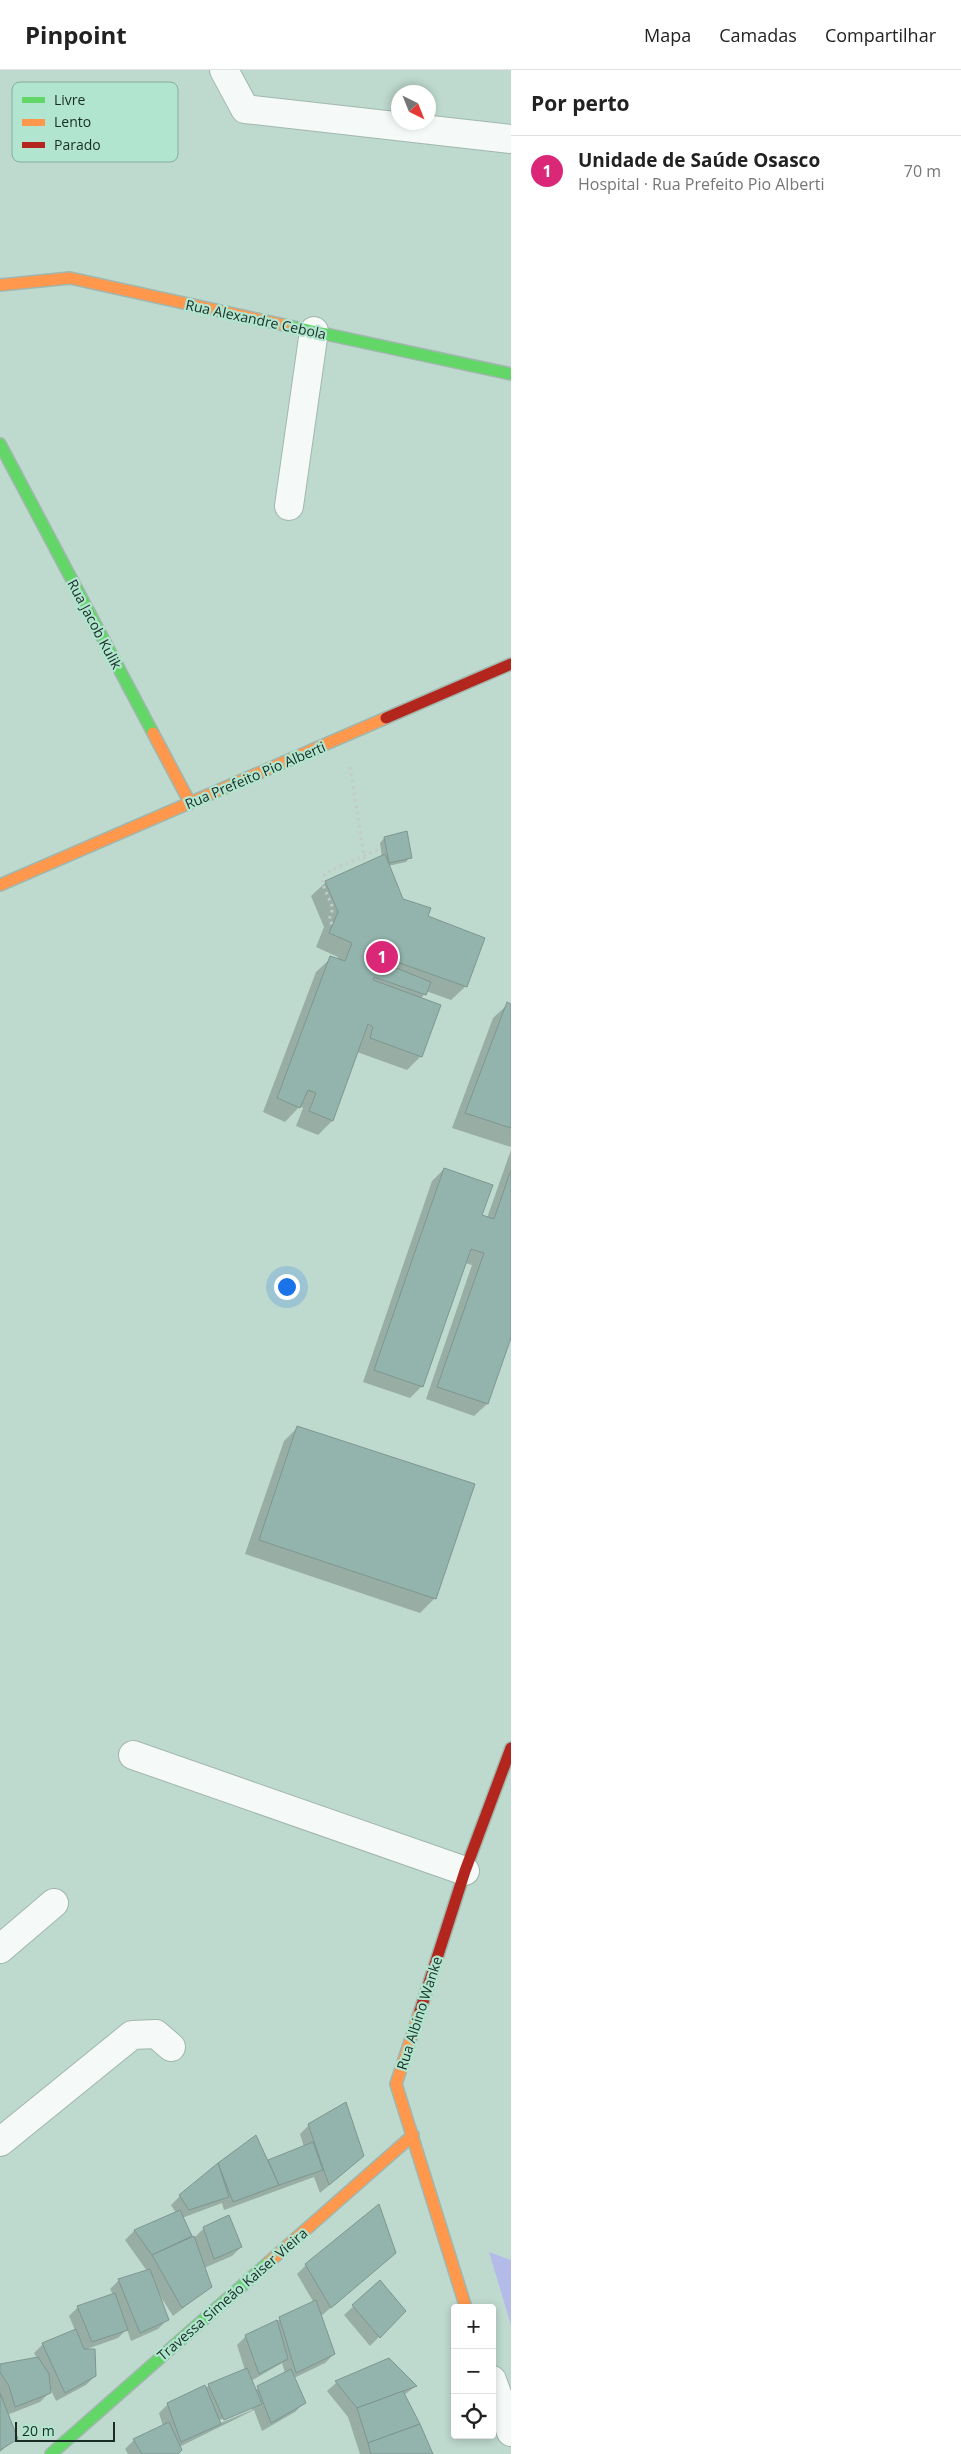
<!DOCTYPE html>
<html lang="pt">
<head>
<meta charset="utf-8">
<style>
  :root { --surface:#fff; --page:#f6f6f6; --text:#222; --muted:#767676; --line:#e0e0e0; --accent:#db2777 }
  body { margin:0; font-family:"Open Sans",sans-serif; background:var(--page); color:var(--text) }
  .controls { position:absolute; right:15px; bottom:15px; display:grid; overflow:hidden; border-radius:5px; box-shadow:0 2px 8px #0003 }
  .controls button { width:45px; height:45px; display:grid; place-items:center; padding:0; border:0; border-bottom:1px solid var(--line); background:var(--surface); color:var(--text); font:25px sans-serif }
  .compass { position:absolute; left:391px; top:15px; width:45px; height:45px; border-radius:50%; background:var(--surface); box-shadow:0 2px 8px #0003; rotate:137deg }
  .scale { position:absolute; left:15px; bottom:12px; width:100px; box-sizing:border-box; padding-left:5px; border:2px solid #192d25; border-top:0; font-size:14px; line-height:18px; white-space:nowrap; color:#192d25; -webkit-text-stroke:4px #b2e5cf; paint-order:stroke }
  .you { position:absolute; left:286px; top:1216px; width:18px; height:18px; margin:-12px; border:4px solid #fff; border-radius:50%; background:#1a73e8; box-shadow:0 0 0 8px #1a73e833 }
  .badge { display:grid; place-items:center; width:32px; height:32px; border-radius:50%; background:var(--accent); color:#fff; font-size:16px; font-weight:700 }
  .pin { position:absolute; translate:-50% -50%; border:2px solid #fff; box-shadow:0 1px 5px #0006 }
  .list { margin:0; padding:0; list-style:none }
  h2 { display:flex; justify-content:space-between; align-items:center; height:65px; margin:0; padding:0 20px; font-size:21px }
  h2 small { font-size:16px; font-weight:400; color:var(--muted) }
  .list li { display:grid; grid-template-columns:32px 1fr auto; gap:15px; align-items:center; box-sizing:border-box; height:70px; padding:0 20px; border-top:1px solid var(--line) }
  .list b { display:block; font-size:19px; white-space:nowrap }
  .list p { margin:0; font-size:16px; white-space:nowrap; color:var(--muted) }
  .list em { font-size:16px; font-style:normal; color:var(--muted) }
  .icon { flex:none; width:28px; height:28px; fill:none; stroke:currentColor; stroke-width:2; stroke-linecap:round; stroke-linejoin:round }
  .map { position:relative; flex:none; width:511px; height:2384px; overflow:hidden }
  header { display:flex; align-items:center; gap:30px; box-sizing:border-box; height:70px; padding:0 25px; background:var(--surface); border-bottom:1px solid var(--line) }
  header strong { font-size:24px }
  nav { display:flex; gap:28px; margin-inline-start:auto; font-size:18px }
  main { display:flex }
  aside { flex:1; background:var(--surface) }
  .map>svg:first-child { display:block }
</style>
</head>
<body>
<header>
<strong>Pinpoint</strong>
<nav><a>Mapa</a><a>Camadas</a><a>Compartilhar</a></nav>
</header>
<main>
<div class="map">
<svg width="511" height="2384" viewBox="0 0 511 2384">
  <rect width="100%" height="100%" fill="#bed9ce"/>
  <path fill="#b4bbe8" d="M 489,2182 L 511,2190 L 511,2255 Z"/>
  <g fill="#0003" fill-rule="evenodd">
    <path d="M 384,768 L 410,787 L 406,792 L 388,796 L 402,830 L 427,847 L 466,916 L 451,930 L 426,921 L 421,929 L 421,986 L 407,1000 L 357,982 L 332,1051 L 318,1065 L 296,1056 L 303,1038 L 300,1036 L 285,1052 L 263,1042 L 316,902 L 331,888 L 337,890 L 338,887 L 316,877 L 324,857 L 311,826 L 326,812 L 382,787 L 380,773 Z"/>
    <path d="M 508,934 L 511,935 L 511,1077 L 452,1058 L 493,948 Z"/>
    <path d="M 511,1080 L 511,1263 L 487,1334 L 474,1346 L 426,1329 L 472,1195 L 465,1193 L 422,1316 L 410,1328 L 363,1312 L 432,1111 L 444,1099 L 481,1146 L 487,1148 Z"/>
    <path d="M 298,1357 L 435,1528 L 420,1543 L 245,1484 L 284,1371 Z"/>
    <path d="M 309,2055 L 353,2095 L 320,2123 L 314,2107 L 224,2140 L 222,2133 L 182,2148 L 190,2165 L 186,2170 L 195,2167 L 204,2158 L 241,2177 L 232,2186 L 204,2198 L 210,2217 L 173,2246 L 157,2221 L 167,2250 L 158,2259 L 131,2271 L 127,2259 L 118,2268 L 84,2280 L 95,2306 L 86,2315 L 56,2331 L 49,2316 L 50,2322 L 40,2332 L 7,2345 L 16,2368 L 0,2382 L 0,2295 L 37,2288 L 34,2283 L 43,2274 L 75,2260 L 69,2246 L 78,2237 L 113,2225 L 110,2219 L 119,2210 L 147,2201 L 125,2170 L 134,2161 L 176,2143 L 171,2135 L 180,2126 L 256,2067 L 267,2091 L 304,2077 L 300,2064 Z"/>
    <path d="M 385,2191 L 320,2247 L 334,2284 L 325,2293 L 294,2308 L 304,2333 L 295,2342 L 262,2361 L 254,2340 L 179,2377 L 177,2384 L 128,2384 L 125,2379 L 134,2370 L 163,2356 L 159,2343 L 168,2334 L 245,2300 L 237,2275 L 246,2266 L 314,2233 L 297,2204 L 306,2195 ZM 282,2293 L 285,2303 L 255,2320 L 251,2311 ZM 252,2337 L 252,2340 L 218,2354 L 217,2351 Z"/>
    <path d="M 380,2211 L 404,2241 L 370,2276 L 344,2245 Z"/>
    <path d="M 389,2290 L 416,2316 L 404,2325 L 431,2384 L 360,2384 L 348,2347 L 327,2321 L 336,2313 Z"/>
  </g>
  <g fill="#93b4ad" stroke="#7f9690">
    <path d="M 407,761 L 412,788 L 389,793 L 384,767 Z"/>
    <path d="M 385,784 L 403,829 L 431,838 L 428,846 L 485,868 L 467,917 L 386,888 L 384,893 L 431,912 L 426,925 L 374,907 L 373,910 L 441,935 L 422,987 L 370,968 L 373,957 L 368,954 L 333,1051 L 309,1041 L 316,1023 L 308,1020 L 300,1038 L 277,1028 L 330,886 L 345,891 L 352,873 L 329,863 L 338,842 L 325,811 Z"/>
    <path d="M 507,932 L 511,934 L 511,1058 L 465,1043 Z"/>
    <path d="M 444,1098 L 493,1115 L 482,1145 L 494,1149 L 511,1100 L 511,1268 L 488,1334 L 437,1317 L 484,1183 L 471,1179 L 423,1317 L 374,1300 Z"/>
    <path d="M 297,1356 L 475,1414 L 436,1529 L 259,1470 Z"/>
    <path d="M 346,2032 L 364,2086 L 329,2115 L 308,2054 Z"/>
    <path d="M 256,2065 L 279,2115 L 233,2132 L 218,2093 Z"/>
    <path d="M 313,2072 L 323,2100 L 279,2115 L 268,2090 Z"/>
    <path d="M 218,2093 L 229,2127 L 189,2140 L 179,2125 Z"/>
    <path d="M 379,2134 L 396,2183 L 331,2238 L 305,2194 Z"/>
    <path d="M 180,2140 L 192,2166 L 152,2185 L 134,2160 Z"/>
    <path d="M 229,2145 L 242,2177 L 214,2189 L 203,2157 Z"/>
    <path d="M 194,2166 L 212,2217 L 182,2238 L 152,2185 Z"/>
    <path d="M 150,2199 L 169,2250 L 140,2263 L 118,2209 Z"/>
    <path d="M 380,2210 L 406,2241 L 380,2268 L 352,2235 Z"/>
    <path d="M 115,2223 L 128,2260 L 92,2272 L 77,2236 Z"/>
    <path d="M 316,2230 L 335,2284 L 296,2303 L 279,2247 Z"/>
    <path d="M 277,2250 L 288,2289 L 259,2304 L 245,2265 Z"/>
    <path d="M 76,2259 L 84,2279 L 95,2279 L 96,2306 L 65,2323 L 42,2273 Z"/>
    <path d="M 38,2287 L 49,2304 L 51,2323 L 15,2337 L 9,2316 L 0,2302 L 0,2294 Z"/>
    <path d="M 389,2288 L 417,2316 L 357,2338 L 335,2311 Z"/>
    <path d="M 247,2298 L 262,2334 L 224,2350 L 208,2314 Z"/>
    <path d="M 291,2299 L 306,2333 L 271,2353 L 257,2316 Z"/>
    <path d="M 205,2315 L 221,2354 L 181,2372 L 167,2333 Z"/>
    <path d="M 403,2321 L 420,2354 L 368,2373 L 357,2338 Z"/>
    <path d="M 0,2323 L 18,2369 L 0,2380 Z"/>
    <path d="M 169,2352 L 182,2380 L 178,2384 L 142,2384 L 133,2369 Z"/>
    <path d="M 420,2354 L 433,2384 L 371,2384 L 368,2373 Z"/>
  </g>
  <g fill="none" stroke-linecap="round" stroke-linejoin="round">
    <defs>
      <g id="street">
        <path d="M 224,0 L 245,39 L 511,69"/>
        <path d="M 289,436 L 314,261"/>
        <path d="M 133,1685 L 465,1801"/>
        <path d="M 0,1879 L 54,1833"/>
        <path d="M 0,2072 L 132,1965 L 156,1964 L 171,1977"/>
        <path d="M 492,2310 L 511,2362"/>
      </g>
      <g id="fast">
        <path d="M 284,255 L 511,304"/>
        <path d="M 0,374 L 153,663"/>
        <path d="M 51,2384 L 269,2192"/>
      </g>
      <g id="slow">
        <path d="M 0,215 L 70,208 L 284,255"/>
        <path d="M 153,663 L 190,733"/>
        <path d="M 0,815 L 386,648"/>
        <path d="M 420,1941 L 396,2014 L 466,2238"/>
        <path d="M 269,2192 L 413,2065"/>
      </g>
      <g id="jam">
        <path d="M 386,648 L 511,594"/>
        <path d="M 420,1941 L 465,1801 L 511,1678"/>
      </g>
    </defs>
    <use href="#street" stroke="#a1b7ae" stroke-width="30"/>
    <use href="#fast" stroke="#a1b7ae" stroke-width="14"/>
    <use href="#slow" stroke="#a1b7ae" stroke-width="14"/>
    <use href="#jam" stroke="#a1b7ae" stroke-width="14"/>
    <g stroke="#c3cbc8" stroke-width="3" stroke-dasharray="2.5 4" stroke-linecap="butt">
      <path d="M 350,697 L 365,792"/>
      <path d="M 332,854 L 329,850 L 333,838 L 322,813 L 325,803 L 379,779"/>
    </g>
    <use href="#street" stroke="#f5f9f8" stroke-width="28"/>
    <use href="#fast" stroke="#63d668" stroke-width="11"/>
    <use href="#slow" stroke="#ff974d" stroke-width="11"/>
    <use href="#jam" stroke="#b3261e" stroke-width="11"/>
  </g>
  <g text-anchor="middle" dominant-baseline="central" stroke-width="4.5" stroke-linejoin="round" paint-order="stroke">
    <g font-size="14" fill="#192d25" stroke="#b2e5cf">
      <text transform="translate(256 249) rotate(12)">Rua Alexandre Cebola</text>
      <text transform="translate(95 554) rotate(62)">Rua Jacob Kulik</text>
      <text transform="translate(255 705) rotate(-23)">Rua Prefeito Pio Alberti</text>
      <text transform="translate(419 1943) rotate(-72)">Rua Albino Wanke</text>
      <text transform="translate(232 2224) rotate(-41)">Travessa Simeão Kaiser Vieira</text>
    </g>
  </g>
  <rect x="12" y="12" width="166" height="80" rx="8" fill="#b2e5cf" stroke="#84ae9c" stroke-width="1"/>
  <rect x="22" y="27" width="23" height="6" fill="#63d668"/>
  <rect x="22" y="49" width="23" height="7" fill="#ff974d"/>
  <rect x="22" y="72" width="23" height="6" fill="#b3261e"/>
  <g font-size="14" fill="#192d25">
    <text x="54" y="35">Livre</text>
    <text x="54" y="57">Lento</text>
    <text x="54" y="80">Parado</text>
  </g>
</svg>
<div class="controls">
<button>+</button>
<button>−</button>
<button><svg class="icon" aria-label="locate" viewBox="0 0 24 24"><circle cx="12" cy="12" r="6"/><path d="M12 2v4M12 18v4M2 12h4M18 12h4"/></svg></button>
</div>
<svg class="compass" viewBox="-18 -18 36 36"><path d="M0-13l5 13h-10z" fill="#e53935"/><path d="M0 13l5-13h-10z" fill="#767676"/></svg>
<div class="scale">20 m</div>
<div class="you"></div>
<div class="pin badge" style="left:382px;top:887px">1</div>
</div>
<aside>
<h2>Por perto<small></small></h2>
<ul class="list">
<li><span class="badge">1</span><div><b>Unidade de Saúde Osasco</b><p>Hospital · Rua Prefeito Pio Alberti</p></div><em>70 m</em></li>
</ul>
</aside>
</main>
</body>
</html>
